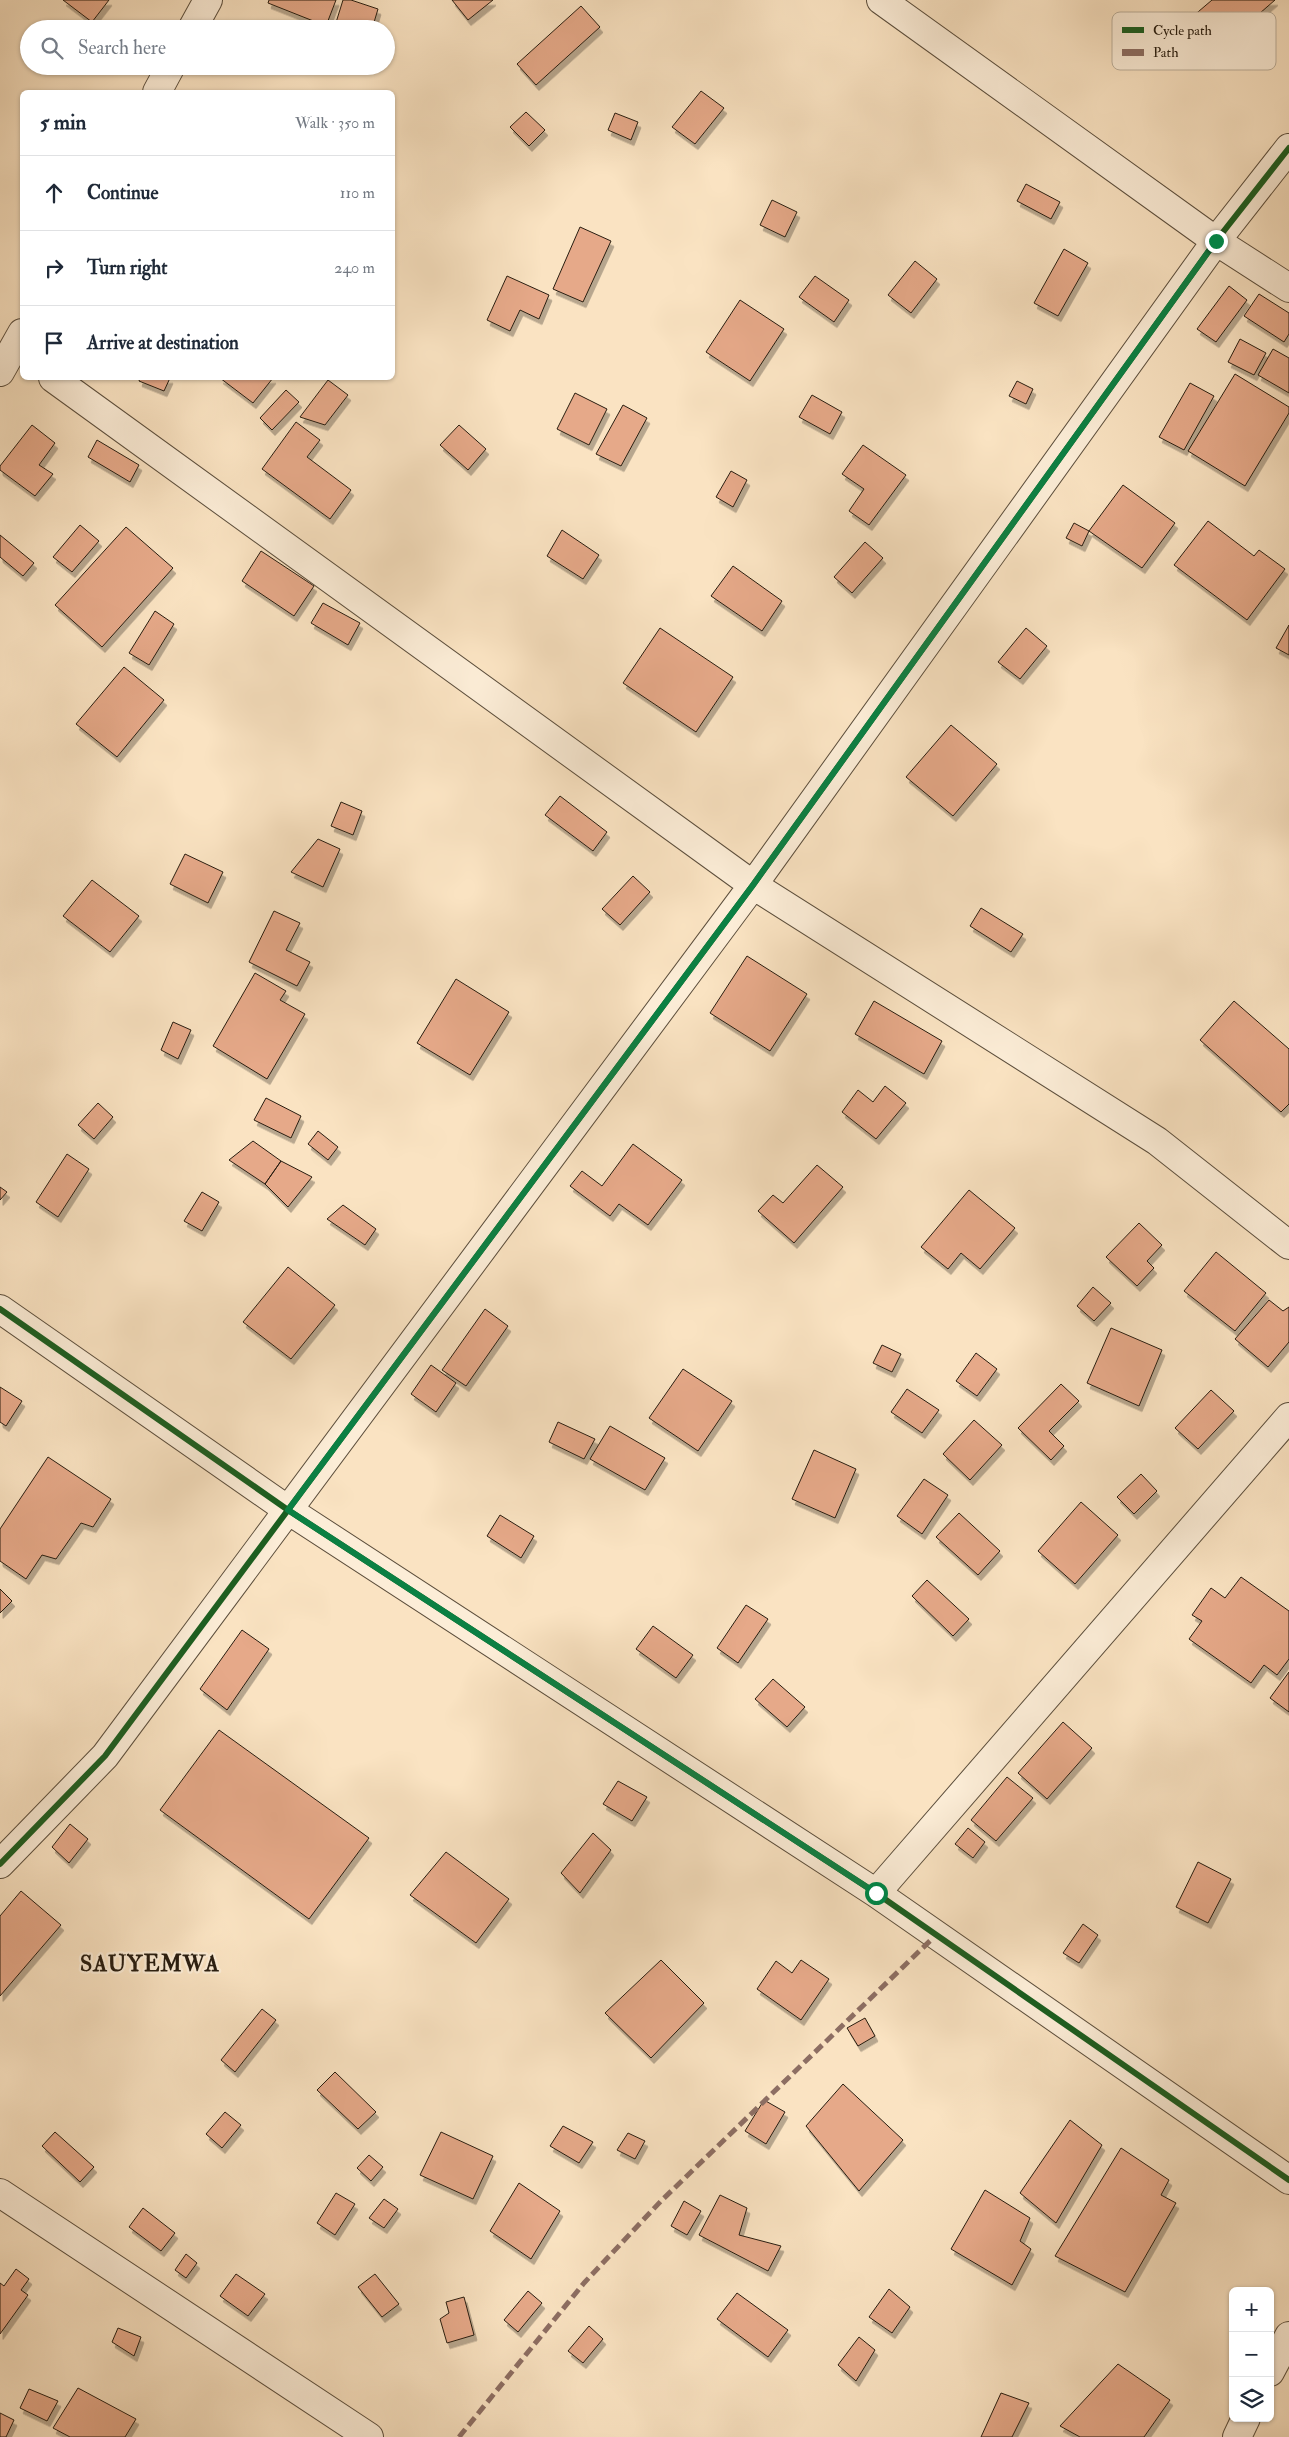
<!DOCTYPE html>
<meta charset="utf-8">
<style>
body{margin:0;font-family:"IM FELL Double Pica",serif;background:#f6f6f7;color:#1f2937}
.controls{position:absolute;right:15px;bottom:15px;display:grid;overflow:hidden;border-radius:8px;box-shadow:0 1px 4px #0004}
.controls button{width:45px;height:45px;display:grid;place-items:center;padding:0;border:0;border-bottom:1px solid #e0e1e3;background:#fff;color:#1f2937;font:25px sans-serif}
.stop{position:absolute;width:15px;height:15px;margin:-11px;border:4px solid #0b8043;border-radius:50%;background:#fff}
.stop.end{background:#0b8043;border-color:#fff;box-shadow:0 1px 5px #0008}
.list{margin:0;padding:0;list-style:none}
h2{display:flex;justify-content:space-between;align-items:center;height:65px;margin:0;padding:0 20px;font-size:21px}
h2 small{font-size:16px;font-weight:400;color:#747a83}
.list li{display:grid;grid-template-columns:32px 1fr auto;gap:15px;align-items:center;box-sizing:border-box;height:75px;padding:0 20px;border-top:1px solid #e0e1e3}
.list b{display:block;font-size:19px;white-space:nowrap}
.list em{font-size:16px;font-style:normal;color:#747a83}
.icon{flex:none;width:28px;height:28px;fill:none;stroke:currentColor;stroke-width:2;stroke-linecap:round;stroke-linejoin:round}
.map{position:relative;flex:none;width:1289px;height:2437px;overflow:hidden}
.search{position:absolute;background:#fff;box-shadow:0 1px 4px #0004;left:20px;top:20px;width:375px;height:55px;display:flex;align-items:center;gap:12px;box-sizing:border-box;padding:0 18px;border-radius:28px;color:#747a83;font-size:19px}
.panel{position:absolute;background:#fff;box-shadow:0 1px 4px #0004;left:20px;top:90px;width:375px;height:290px;border-radius:8px}
.map>svg:first-child{display:block}
.building{fill:#e6a989;stroke:#281d10;filter:url(#shadow)}
.lines{fill:none;stroke-linecap:round;stroke-linejoin:round}
.minor-casing{stroke:#5c4e3c;stroke-width:30}
.minor{stroke:#fcedd7;stroke-width:28}
.quiet{stroke:#8d6e63;stroke-width:5;stroke-dasharray:10 5;stroke-linecap:butt}
.cycleway-casing{stroke:#fcedd7;stroke-width:9}
.cycleway{stroke:#1b5e20;stroke-width:6}
.route{stroke:#0b8043;stroke-width:6}
.labels{text-anchor:middle;dominant-baseline:central;stroke-width:4.5;stroke-linejoin:round;paint-order:stroke}
.district-label{font-size:22px;font-weight:bold;letter-spacing:1px;fill:#281d10;stroke:#fcedd7}
.key{fill:#fcedd7;stroke:#bcaf9b;stroke-width:1}
.key-label{font-size:14px;fill:#281d10}
</style>
<div class="map">
<svg width="1289" height="2437" viewBox="0 0 1289 2437">
<defs>
<filter id="shadow"><feDropShadow dx="3" dy="5.5" stdDeviation="0" flood-color="#0004"/></filter>
</defs>
<rect width="100%" height="100%" fill="#fae3c2"/>
<filter id="stains"><feTurbulence type="fractalNoise" baseFrequency=".004" numOctaves="4"/><feColorMatrix values="0 0 0 0 .2 0 0 0 0 .09 0 0 0 0 .02 0 0 0 .5 -.17"/></filter>
<radialGradient id="worn" r=".72"><stop offset=".6" stop-color="#630" stop-opacity="0"/><stop offset="1" stop-color="#630" stop-opacity=".3"/></radialGradient>
<path class="building" d="M63 0H109L92 22Z
M269 0H336L326 26 268 3Z
M343 0H351L378 9 372 29H334Z
M452 0H493L468 20Z
M1212 0H1275L1213 54 1185 23Z
M581 6 600 27 536 85 517 64Z
M701 91 724 108 695 144 672 127Z
M526 112 545 130 529 146 510 127Z
M615 113 638 122 631 140 608 130Z
M1026 184 1060 202 1051 219 1017 201Z
M772 200 797 212 785 237 760 225Z
M580 227 611 241 583 302 553 289Z
M1064 249 1088 263 1058 316 1034 303Z
M915 261 937 279 911 313 888 295Z
M507 276 549 295 539 319 520 310 510 331 487 320Z
M815 276 849 300 834 322 799 297Z
M1229 286 1247 300 1216 342 1197 329Z
M1259 294 1289 313V334L1284 342 1244 316Z
M740 300 784 329 750 381 706 352Z
M1240 339 1266 353 1254 375 1228 362Z
M1273 349 1289 358V393L1258 375Z
M1235 374 1289 407V413L1245 486 1188 451Z
M140 378H170L164 391 139 381Z
M220 378H273L253 403Z
M328 380 348 395 325 425 300 417Z
M1017 381 1033 389 1026 404 1009 396Z
M1190 383 1214 396 1184 450 1159 437Z
M286 390 299 402 272 430 260 418Z
M575 393 607 409 589 445 557 429Z
M812 395 842 412 830 434 799 417Z
M623 405 647 418 621 466 596 454Z
M296 422 320 440 307 457 351 490 330 519 262 469Z
M32 425 55 443 39 465 53 474 35 496 0 470V466Z
M459 425 486 449 468 470 440 445Z
M97 440 139 465 130 482 88 457Z
M863 445 906 475 869 525 849 511 864 489 842 474Z
M731 471 747 480 733 507 716 497Z
M1123 485 1175 523 1142 568 1089 531Z
M1208 521 1254 556 1259 550 1285 569 1247 620 1174 565Z
M1074 523 1089 531 1082 546 1066 538Z
M80 525 99 541 72 572 53 557Z
M126 527 173 568 102 647 55 605Z
M562 530 599 555 583 579 547 556Z
M0 535 34 563 23 576 0 557Z
M865 542 883 558 852 593 834 577Z
M261 551 314 586 294 616 242 581Z
M733 566 782 601 762 631 711 596Z
M323 603 360 623 348 645 311 623Z
M155 611 174 624 149 665 129 653Z
M1289 625V655L1276 648Z
M660 628 733 677 696 732 623 683Z
M1026 628 1047 646 1020 679 998 662Z
M124 667 164 700 117 757 76 724Z
M951 725 997 764 953 816 906 777Z
M560 796 607 832 593 851 545 815Z
M341 802 362 811 353 835 331 826Z
M318 839 340 849 323 887 291 872Z
M185 854 223 872 208 903 170 884Z
M633 876 650 892 620 925 602 909Z
M92 880 139 916 110 952 63 916Z
M981 908 1023 934 1011 952 970 926Z
M274 911 300 923 286 950 310 962 297 986 249 962Z
M747 956 807 994 770 1051 710 1013Z
M255 973 286 991 280 1000 305 1014 267 1079 213 1046Z
M456 979 509 1012 470 1075 417 1043Z
M874 1001 942 1041 924 1074 855 1034Z
M1234 1001 1289 1049V1104L1281 1112 1200 1040Z
M173 1022 191 1030 178 1059 161 1050Z
M885 1086 906 1103 876 1139 842 1112 858 1090 873 1102Z
M266 1098 301 1116 291 1138 254 1120Z
M98 1103 113 1117 94 1139 78 1125Z
M318 1131 338 1147 328 1160 308 1144Z
M253 1141 281 1161 265 1184 229 1160Z
M633 1144 682 1180 648 1225 619 1204 610 1216 570 1186 582 1171 602 1186Z
M67 1154 89 1169 58 1217 36 1202Z
M281 1161 312 1177 288 1207 265 1184Z
M817 1165 843 1187 794 1243 758 1211 773 1195 783 1203Z
M0 1187 7 1192 0 1200Z
M969 1190 1015 1228 980 1269 961 1253 948 1269 921 1247Z
M202 1192 219 1202 202 1231 184 1221Z
M343 1205 376 1229 365 1245 327 1219Z
M1139 1223 1162 1245 1147 1261 1154 1268 1137 1286 1106 1257Z
M1216 1252 1266 1293 1235 1331 1184 1291Z
M288 1267 335 1305 291 1359 243 1322Z
M1093 1287 1111 1303 1094 1321 1077 1306Z
M1269 1300 1283 1311 1289 1307V1342L1268 1367 1235 1339Z
M485 1309 508 1326 466 1386 442 1370Z
M1111 1328 1162 1350 1139 1406 1087 1383Z
M882 1345 901 1354 892 1372 873 1363Z
M976 1353 997 1369 977 1396 956 1381Z
M431 1365 456 1383 436 1412 411 1394Z
M683 1369 732 1401 698 1451 649 1418Z
M1061 1384 1079 1401 1049 1431 1064 1446 1051 1460 1018 1428Z
M0 1387 22 1401 6 1426 0 1422Z
M907 1389 939 1410 922 1433 891 1412Z
M1211 1390 1234 1411 1198 1449 1175 1428Z
M974 1420 1002 1445 970 1480 943 1454Z
M558 1422 595 1439 584 1459 549 1442Z
M610 1426 665 1458 645 1490 590 1459Z
M814 1450 856 1469 835 1518 792 1499Z
M48 1457 111 1499 93 1527 81 1523 56 1559 42 1555 26 1579 0 1561V1529Z
M1141 1474 1157 1491 1134 1514 1117 1497Z
M924 1479 948 1495 922 1534 897 1516Z
M1081 1502 1118 1535 1075 1584 1038 1551Z
M959 1513 1000 1551 978 1575 936 1537Z
M500 1515 534 1536 521 1558 487 1536Z
M1241 1577 1289 1611V1659L1277 1675 1264 1665 1251 1683 1189 1639 1202 1621 1192 1615 1211 1588 1225 1598Z
M927 1580 969 1619 953 1636 912 1596Z
M0 1589 12 1601 0 1613Z
M746 1605 768 1619 738 1663 717 1648Z
M653 1626 693 1655 676 1678 636 1649Z
M242 1630 269 1649 227 1710 200 1689Z
M1289 1672V1712L1270 1698Z
M773 1679 805 1707 787 1727 755 1699Z
M1063 1722 1092 1748 1047 1799 1018 1773Z
M219 1730 369 1838 309 1919 160 1810Z
M1007 1777 1033 1798 996 1841 971 1820Z
M618 1781 647 1797 632 1821 603 1804Z
M70 1824 88 1839 69 1863 52 1847Z
M968 1828 985 1842 973 1858 955 1844Z
M593 1833 611 1850 580 1893 561 1873Z
M446 1852 509 1899 476 1943 410 1895Z
M1198 1862 1231 1879 1208 1923 1176 1907Z
M21 1891 61 1925 0 1996V1916Z
M1083 1924 1098 1935 1079 1963 1063 1953Z
M661 1960 704 2003 651 2058 605 2013Z
M801 1960 829 1979 801 2020 757 1989 776 1961 792 1973Z
M262 2009 276 2020 235 2072 221 2060Z
M865 2018 875 2036 858 2046 847 2028Z
M335 2072 376 2112 358 2129 317 2090Z
M843 2084 903 2140 859 2191 806 2126Z
M764 2100 785 2112 766 2144 745 2131Z
M225 2112 241 2125 222 2148 206 2134Z
M1070 2120 1102 2145 1056 2223 1020 2193Z
M563 2126 593 2142 579 2163 550 2146Z
M55 2132 94 2167 80 2182 42 2146Z
M441 2132 493 2156 473 2199 420 2175Z
M628 2133 645 2141 635 2159 617 2150Z
M1121 2148 1169 2180 1161 2195 1176 2203 1125 2292 1055 2256Z
M369 2155 383 2167 371 2181 357 2168Z
M519 2183 560 2211 531 2259 490 2231Z
M985 2190 1030 2218 1020 2241 1031 2249 1012 2285 951 2249Z
M336 2193 355 2204 335 2235 317 2223Z
M720 2195 747 2208 739 2235 781 2246 768 2271 699 2235Z
M384 2199 398 2209 384 2228 369 2218Z
M684 2201 701 2211 687 2235 671 2226Z
M143 2208 175 2233 161 2251 129 2227Z
M186 2254 197 2263 186 2278 175 2270Z
M16 2269 29 2279 21 2290 28 2295 0 2334V2283L4 2286Z
M236 2274 265 2294 248 2316 220 2296Z
M375 2274 399 2304 382 2317 358 2287Z
M889 2289 910 2307 892 2333 869 2317Z
M528 2291 542 2303 518 2332 504 2320Z
M737 2293 788 2330 768 2357 717 2319Z
M464 2297 474 2335 447 2343 440 2319 449 2313 446 2302Z
M589 2326 603 2339 583 2363 568 2351Z
M118 2328 141 2337 134 2356 112 2342Z
M859 2337 875 2350 856 2381 838 2365Z
M1118 2364 1170 2400 1144 2437H1080L1060 2426Z
M78 2388 136 2419 125 2437H70L53 2428Z
M29 2389 58 2401 47 2421 20 2408Z
M1001 2393 1029 2403 1012 2437H981Z
M0 2413 14 2420 6 2437H0Z"/>
<g class="lines">
<g class="minor-casing">
<path id="minor" d="M881 0 1216 241 1289 288
M192 29 208 0
M157 92 171 66
M0 372 22 333
M53 378 753 885 1157 1141 1289 1245
M0 1309 288 1510 876 1893 1289 2180
M0 1864 105 1756 753 885 1216 241 1289 148
M876 1893 1289 1417
M0 2193 369 2437
M1270 2372 1289 2336
M1237 2437 1246 2418"/>
</g>
<use href="#minor" class="minor"/>
<path class="quiet" d="M459 2437 584 2283 661 2201 935 1936"/>
<g class="cycleway-casing">
<path id="cycleway" d="M0 1309 288 1510 876 1893 1289 2180
M0 1864 105 1756 753 885 1216 241 1289 148"/>
</g>
<use href="#cycleway" class="cycleway"/>
</g>
<g class="lines">
<path class="route" d="M876 1893 288 1510 753 885 1216 241"/>
</g>
<g class="labels">
<g class="district-label">
<text x="150" y="1964">SAUYEMWA</text>
</g>
</g>
<rect x="1112" y="12" width="164" height="58" rx="8" class="key"/>
<rect x="1122" y="27" width="22" height="6" fill="#1b5e20"/>
<rect x="1122" y="49" width="22" height="7" fill="#8d6e63"/>
<g class="key-label">
<text x="1153" y="35">Cycle path</text>
<text x="1153" y="57">Path</text>
</g>
<rect width="100%" height="100%" filter="url(#stains)"/>
<rect width="100%" height="100%" fill="url(#worn)"/>
</svg>
<div class="controls">
<button>+</button>
<button>−</button>
<button><svg class="icon" aria-label="layers" viewBox="0 0 24 24"><path d="M12 4l9 5-9 5-9-5zM3 14l9 5 9-5"/></svg></button>
</div>
<div class="stop" style="left:876px;top:1893px"></div>
<div class="stop end" style="left:1216px;top:241px"></div>
<div class="search"><svg class="icon" aria-label="search" viewBox="0 0 24 24"><circle cx="10" cy="10" r="6"/><path d="M15 15l6 6"/></svg>Search here</div>
<section class="panel">
<h2>5 min<small>Walk · 350 m</small></h2>
<ul class="list">
<li><svg class="icon" aria-label="ahead" viewBox="0 0 24 24"><path d="M12 20V5M6 11l6-6 6 6"/></svg><div><b>Continue</b></div><em>110 m</em></li>
<li><svg class="icon" aria-label="right" viewBox="0 0 24 24"><path d="M7 20v-9h11M14 6l5 5-5 5"/></svg><div><b>Turn right</b></div><em>240 m</em></li>
<li><svg class="icon" aria-label="arrive" viewBox="0 0 24 24"><path d="M6 21V4h12l-3 4 3 4H6"/></svg><div><b>Arrive at destination</b></div></li>
</ul>
</section>
</div>
